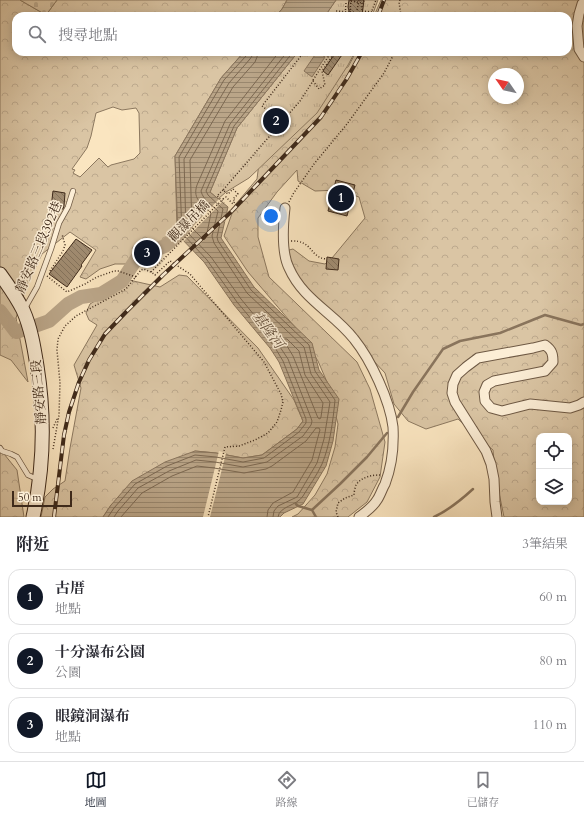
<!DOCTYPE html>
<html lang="zh-TW">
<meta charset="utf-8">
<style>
body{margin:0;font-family:Cardo,"Noto Serif TC",serif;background:#f7f7f7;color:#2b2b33}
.controls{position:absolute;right:12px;bottom:12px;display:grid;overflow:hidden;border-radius:8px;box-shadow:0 2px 10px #0003}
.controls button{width:36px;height:36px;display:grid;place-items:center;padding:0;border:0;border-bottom:1px solid #e1e1e2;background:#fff;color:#2b2b33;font:20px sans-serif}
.compass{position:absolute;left:488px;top:68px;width:36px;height:36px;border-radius:50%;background:#fff;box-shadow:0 2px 10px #0003;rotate:304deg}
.scale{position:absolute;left:12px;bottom:10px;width:60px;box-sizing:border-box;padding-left:4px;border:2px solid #3f2a1a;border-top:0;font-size:11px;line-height:14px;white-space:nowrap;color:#3f2a1a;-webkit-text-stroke:3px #fceed6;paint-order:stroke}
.you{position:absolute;left:271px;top:216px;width:14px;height:14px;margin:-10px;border:3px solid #fff;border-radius:50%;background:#1a73e8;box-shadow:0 0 0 6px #1a73e833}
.badge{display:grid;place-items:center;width:26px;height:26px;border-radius:50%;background:#111827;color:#fff;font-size:13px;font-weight:700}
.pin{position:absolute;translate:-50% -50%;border:2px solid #fff;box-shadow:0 1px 4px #0006}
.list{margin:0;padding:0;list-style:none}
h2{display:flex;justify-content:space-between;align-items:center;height:52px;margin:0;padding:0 16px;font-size:17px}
h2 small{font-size:13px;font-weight:400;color:#7c7c81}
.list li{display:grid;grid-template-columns:26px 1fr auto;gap:12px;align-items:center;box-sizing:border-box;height:56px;margin:0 8px 8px;padding:0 8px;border:1px solid #e1e1e2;border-radius:12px}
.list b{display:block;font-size:15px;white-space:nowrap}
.list p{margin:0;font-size:13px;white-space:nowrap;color:#7c7c81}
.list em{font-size:13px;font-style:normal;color:#7c7c81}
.icon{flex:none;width:22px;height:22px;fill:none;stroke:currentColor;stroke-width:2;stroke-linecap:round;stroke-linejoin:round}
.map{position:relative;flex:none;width:584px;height:517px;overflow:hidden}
.search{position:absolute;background:#fff;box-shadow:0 2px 10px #0003;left:12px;right:12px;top:12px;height:44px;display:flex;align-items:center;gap:10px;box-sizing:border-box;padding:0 14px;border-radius:12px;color:#7c7c81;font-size:15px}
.sheet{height:244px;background:#fff}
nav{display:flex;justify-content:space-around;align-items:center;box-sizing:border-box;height:56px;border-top:1px solid #e1e1e2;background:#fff;font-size:11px;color:#7c7c81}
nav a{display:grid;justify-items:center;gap:2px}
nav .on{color:#111827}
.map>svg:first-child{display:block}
.forest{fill:url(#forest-crowns);stroke:#8c785f;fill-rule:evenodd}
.cemetery{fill:url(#cemetery-stones);stroke:#8c785f}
.park{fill:url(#park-tufts);stroke:#8c785f}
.water{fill:url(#water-rules);stroke:#89745c}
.pier{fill:#fae5c0}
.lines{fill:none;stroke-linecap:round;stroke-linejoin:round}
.shore{stroke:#7c6851;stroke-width:1}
.stream{stroke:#89745c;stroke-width:2.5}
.river{stroke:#baa588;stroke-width:14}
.building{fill:url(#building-back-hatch);stroke:#3f2a1a}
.service-casing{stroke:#6e5944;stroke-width:6}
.minor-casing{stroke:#6e5944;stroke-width:11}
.secondary-casing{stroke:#3f2a1a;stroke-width:15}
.path{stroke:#3f2a1a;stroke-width:1.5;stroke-dasharray:1 2;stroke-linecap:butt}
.service{stroke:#fceed6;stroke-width:4.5}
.minor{stroke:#fceed6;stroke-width:9}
.secondary{stroke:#fceed6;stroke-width:13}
.rail-casing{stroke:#3f2a1a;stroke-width:4}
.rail{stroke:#fceed6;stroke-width:2.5;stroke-dasharray:8;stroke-linecap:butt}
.path-bridge{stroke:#3f2a1a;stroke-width:1.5;stroke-dasharray:1 2;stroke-linecap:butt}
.labels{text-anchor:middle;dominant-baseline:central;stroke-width:3;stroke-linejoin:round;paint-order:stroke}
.street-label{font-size:13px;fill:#3f2a1a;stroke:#fceed6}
.water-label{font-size:14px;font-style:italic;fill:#644f3b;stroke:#fceed6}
</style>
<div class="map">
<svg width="584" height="517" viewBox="0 0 584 517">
<defs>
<pattern id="forest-crowns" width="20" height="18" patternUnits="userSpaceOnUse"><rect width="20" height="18" fill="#dac5a4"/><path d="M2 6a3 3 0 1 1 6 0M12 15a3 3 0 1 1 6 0" fill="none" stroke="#bca98d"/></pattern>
<pattern id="cemetery-stones" width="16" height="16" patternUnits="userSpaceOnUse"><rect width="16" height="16" fill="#dac5a4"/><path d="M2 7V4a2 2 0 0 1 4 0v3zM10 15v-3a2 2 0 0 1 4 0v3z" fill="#bca98d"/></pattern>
<pattern id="park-tufts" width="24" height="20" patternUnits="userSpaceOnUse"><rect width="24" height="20" fill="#dac5a4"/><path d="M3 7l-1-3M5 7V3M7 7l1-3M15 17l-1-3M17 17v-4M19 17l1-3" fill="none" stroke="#bca98d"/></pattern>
<pattern id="water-rules" width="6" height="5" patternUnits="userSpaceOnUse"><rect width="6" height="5" fill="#baa588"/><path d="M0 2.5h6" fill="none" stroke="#99876e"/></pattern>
<pattern id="building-back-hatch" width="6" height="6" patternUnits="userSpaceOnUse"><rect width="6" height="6" fill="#a08b70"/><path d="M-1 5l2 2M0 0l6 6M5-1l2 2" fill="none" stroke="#84725b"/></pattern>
</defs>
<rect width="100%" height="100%" fill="#fae5c0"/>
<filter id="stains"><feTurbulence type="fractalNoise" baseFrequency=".005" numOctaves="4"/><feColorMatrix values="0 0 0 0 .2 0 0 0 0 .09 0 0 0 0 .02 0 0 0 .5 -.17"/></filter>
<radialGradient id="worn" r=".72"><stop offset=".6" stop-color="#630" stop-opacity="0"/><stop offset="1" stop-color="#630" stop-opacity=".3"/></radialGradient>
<path class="forest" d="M0 0H20L46 15 57 0H287L282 9 276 16H16V52H244L221 78 175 156 177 230 150 264H115L100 269 86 279 80 277 96 250 70 232 42 254 28 282 16 318 28 382 11 360 0 355ZM113 107 122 110 136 108 139 113 140 153 134 159 111 165 108 167 99 158 80 177 73 173 75 170 72 169 87 148 91 136 96 113Z
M381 0H584V517H504L495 473 493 450 478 437 458 419 426 429 408 421 394 404 385 373 356 342 327 315 310 304 296 288 281 252 293 249 309 261 325 264 332 258 365 218 359 197 339 190 315 191 298 181 297 170 277 192 258 218V237L269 277 357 362 370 389 385 442 380 477 367 502 348 517H292L298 514 315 495 327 474 335 447 338 424 327 382 318 361 300 333 248 272 224 236 235 205 257 179 261 147 330 74 348 67 356 52H568V16H374ZM494 74H518V98H494ZM539 436H569V502H539Z
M179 275 187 276 258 348 294 400 303 421 297 429 262 455 243 458 216 453 195 451 111 505 103 517H41L45 497 53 489 65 481 70 448 81 388 74 365 97 325 89 320 86 313 90 304 129 280 160 287Z
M0 449 17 470 24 517H0Z"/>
<path class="cemetery" d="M20 0H57L46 15Z"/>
<path class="park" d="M336 0H378L372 16H325Z
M298 52H355L348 65 317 113 249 178 226 192 218 199 210 192 237 128Z"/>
<path class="water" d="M287 0H336L325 16H276L282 9Z
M244 52H298L237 128 210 192 228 207 221 238 254 287 312 343 319 370 339 399 333 441 326 466 303 504 284 513 280 517H103L111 505 132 481 165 462 195 451 216 453 243 458 262 455 297 429 303 421 279 362 270 348 234 305 204 262 178 235 175 156 221 78Z
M317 52 325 57 312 77 304 71Z"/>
<path class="pier" d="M220 198 223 201 182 243 180 240Z
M230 210 228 218 191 252 188 249Z
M219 451 226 453 210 517H203Z"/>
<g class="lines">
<path class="shore" d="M258 52 257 57 255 62 233 87 190 160 192 228 204 240 206 238 211 213C203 204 192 200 197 185L225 121 279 52
M285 339H287L299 351 305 375 323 403 321 417 320 419 318 418 293 356 284 341Z
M108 517 114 508 135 484 167 466 195 455 216 457 243 462 264 458 299 432 306 423V419L283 361 274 346 237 302 207 260 182 233 179 157 224 80 246 56 247 52
M114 517 118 511 138 488 169 471 196 460 215 462 243 467 267 462 303 436 311 425 312 421 311 418 288 359 278 344 241 299 211 257 186 231 184 159 229 83 250 59 252 56V52
M121 517 142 493 172 476 197 466 214 468 244 473 266 469 272 466 306 441 316 428H319L320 430 318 437 312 460 293 492 273 503 268 510 267 517
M273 517 274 511 278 506 297 497 317 463 324 439 330 402 311 374 304 347 247 293 214 243 212 236 218 211C212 205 203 200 201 191L230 124 287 52
M278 517C279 506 297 506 303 496 309 486 317 475 322 464 330 445 333 421 335 400L315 371 309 345 251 290 218 241 217 237 223 209 208 195 206 191 234 126 293 52"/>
<path class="stream" d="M398 417 413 392 443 349 460 341 500 333 545 315 581 325 584 324
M296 504 298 506 312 510 316 517
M312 510 340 484 367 457 387 433
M434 517C449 510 461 500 473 489"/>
<path class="river" d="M0 311 16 332 22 330
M35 326 49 321 68 304 81 297 101 294 122 281 137 258 147 253 165 246 178 235 189 220"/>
</g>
<path class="building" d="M349 0H364L362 16H357L349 11 348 7Z
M336 52H344L328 75 323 71Z
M336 180 355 185 347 216 328 211Z
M53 191 65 193 64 206 63 209 51 208Z
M76 239 92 250 81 265 82 266 67 287 49 274Z
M327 257 339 259 338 270 326 269Z"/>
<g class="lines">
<g class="service-casing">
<path id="service" d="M25 308 37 287 51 249 59 223 68 207 73 191
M0 448 2 451 11 454 17 457 28 475 37 479"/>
</g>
<g class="minor-casing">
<path id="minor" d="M584 2 582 4 579 14 577 26 579 49 584 57
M285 208C283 226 281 252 289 268 303 300 334 313 354 339 371 360 390 401 393 427 394 446 392 466 385 484 382 489 380 496 377 500 373 507 366 512 359 517
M497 517 495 502 494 479 491 464 486 451 455 402 452 393 453 384 457 375 466 367 478 358 533 348 545 345C552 350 553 354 553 362L545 371 494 381 487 385 484 392 485 401 491 408 502 411 530 404 570 408 579 405 584 402"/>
</g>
<g class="secondary-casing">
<path id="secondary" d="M0 274C8 285 17 298 23 310 31 328 34 347 37 366 45 416 44 467 33 517"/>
</g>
<path class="path" d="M351 0 350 12H353V16
M400 0 399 2 401 16
M351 1 362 3
M362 11 372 12
M333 16 336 11 350 12
M345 16 346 3H351
M356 16 359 0
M362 16V3L365 0
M370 16 376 0
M313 80 328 57 321 52
M282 121 262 106 304 52
M223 190 217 196 224 203
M223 199 226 197 233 204 235 201 233 199 238 194 233 189 228 194 223 190 300 101 313 81 319 89 325 85 322 71 335 52
M289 202 293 194 314 164 347 124 384 73 395 52
M291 241C313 240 309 257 326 259
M50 271 63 251 65 245 62 234
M47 276 67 292 85 284 97 277 114 271H118L136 277
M53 428 57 419
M53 449 59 415 60 383 57 350 58 339 65 326 76 316 126 289 141 270 144 269C148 271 152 272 155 275L170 261 190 274 264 362 281 394 283 402 281 410 277 422 268 433 255 440 239 446 225 447 208 517
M338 517 336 512 338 503 345 498 354 495C354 492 355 488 356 485 361 477 372 475 380 475"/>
<use href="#service" class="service"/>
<use href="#minor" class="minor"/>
<use href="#secondary" class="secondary"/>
<g class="rail-casing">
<path id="rail" d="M378 16 384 0
M54 517 64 435 69 412 79 382 89 360 105 334 126 312 163 275 232 211 321 117 346 80 362 52"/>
</g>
<use href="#rail" class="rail"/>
<path class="path-bridge" d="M151 272 223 199"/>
</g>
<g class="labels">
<g class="street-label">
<text transform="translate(189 221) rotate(-45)">觀瀑吊橋</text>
<text transform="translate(39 247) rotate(-67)">靜安路三段392巷</text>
<text transform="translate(39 392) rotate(-95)">靜安路三段</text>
</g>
<g class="water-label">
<text transform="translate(268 330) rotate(53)">基隆河</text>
</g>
</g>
<rect width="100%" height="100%" filter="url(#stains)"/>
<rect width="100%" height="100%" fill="url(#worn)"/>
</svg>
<div class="controls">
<button><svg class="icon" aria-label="locate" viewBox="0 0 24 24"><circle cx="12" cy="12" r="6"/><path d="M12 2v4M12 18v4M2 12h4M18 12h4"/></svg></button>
<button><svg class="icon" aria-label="layers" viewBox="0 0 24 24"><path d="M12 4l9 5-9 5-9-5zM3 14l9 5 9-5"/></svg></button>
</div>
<svg class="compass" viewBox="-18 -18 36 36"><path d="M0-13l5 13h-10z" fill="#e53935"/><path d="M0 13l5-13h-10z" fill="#7c7c81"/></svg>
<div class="scale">50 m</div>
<div class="you"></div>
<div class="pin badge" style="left:341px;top:198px">1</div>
<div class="pin badge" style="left:276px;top:121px">2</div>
<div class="pin badge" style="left:147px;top:253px">3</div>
<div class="search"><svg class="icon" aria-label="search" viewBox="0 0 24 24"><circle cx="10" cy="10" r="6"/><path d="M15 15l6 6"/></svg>搜尋地點</div>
</div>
<section class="sheet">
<h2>附近<small>3筆結果</small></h2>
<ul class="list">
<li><span class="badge">1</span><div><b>古厝</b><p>地點</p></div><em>60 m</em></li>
<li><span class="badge">2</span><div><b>十分瀑布公園</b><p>公園</p></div><em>80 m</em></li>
<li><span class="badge">3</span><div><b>眼鏡洞瀑布</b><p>地點</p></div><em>110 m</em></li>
</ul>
</section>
<nav>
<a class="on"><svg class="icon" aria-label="map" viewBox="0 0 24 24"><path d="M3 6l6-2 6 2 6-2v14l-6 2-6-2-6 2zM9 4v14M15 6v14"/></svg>地圖</a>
<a><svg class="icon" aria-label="directions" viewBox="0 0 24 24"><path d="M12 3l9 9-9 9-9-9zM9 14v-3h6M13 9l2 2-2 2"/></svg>路線</a>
<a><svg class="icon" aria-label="saved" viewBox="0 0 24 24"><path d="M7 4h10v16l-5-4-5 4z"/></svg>已儲存</a>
</nav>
